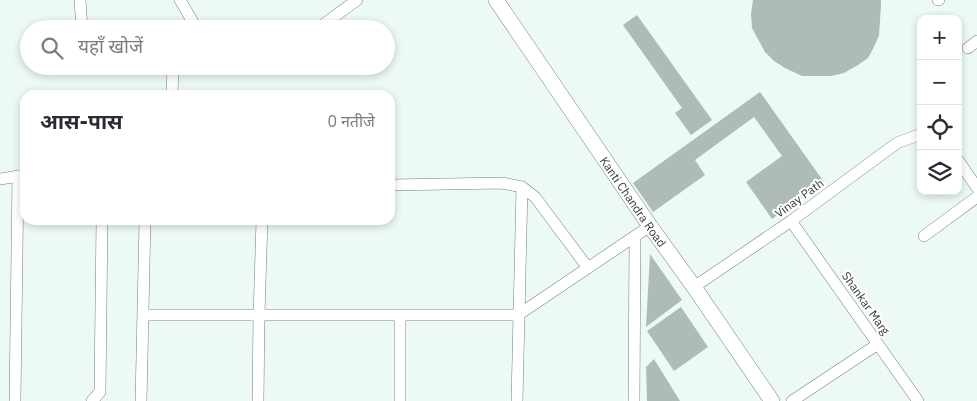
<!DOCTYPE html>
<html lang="hi">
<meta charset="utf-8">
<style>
body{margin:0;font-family:"IBM Plex Sans","Noto Sans Devanagari",sans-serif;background:#f7f7f7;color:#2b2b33}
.controls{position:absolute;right:15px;top:15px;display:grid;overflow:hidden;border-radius:10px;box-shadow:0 2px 8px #0003}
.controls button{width:45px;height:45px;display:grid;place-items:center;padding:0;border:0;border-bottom:1px solid #e1e1e2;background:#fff;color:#2b2b33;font:25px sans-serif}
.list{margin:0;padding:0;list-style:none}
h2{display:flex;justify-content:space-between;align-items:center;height:65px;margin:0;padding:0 20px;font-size:21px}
h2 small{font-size:16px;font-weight:400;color:#7c7c81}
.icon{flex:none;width:28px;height:28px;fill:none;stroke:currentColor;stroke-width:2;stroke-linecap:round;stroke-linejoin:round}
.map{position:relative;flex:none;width:977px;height:401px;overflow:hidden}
.search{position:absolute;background:#fff;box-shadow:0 2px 8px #0003;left:20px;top:20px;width:375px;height:55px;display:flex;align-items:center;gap:12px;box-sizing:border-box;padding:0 18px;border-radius:28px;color:#7c7c81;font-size:19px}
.panel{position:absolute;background:#fff;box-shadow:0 2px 8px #0003;left:20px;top:90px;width:375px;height:135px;border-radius:15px}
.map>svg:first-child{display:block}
.building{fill:#afbcb6}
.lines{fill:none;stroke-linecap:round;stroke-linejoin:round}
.minor-casing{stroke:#74817b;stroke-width:12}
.tertiary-casing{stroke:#74817b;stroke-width:16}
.minor{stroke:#fff;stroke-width:11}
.tertiary{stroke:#fff;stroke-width:15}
.labels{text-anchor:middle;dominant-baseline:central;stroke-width:4;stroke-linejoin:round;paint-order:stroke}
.street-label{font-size:12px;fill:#383d3b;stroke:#fff}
</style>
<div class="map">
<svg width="977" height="401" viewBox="0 0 977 401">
<rect width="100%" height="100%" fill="#ecfaf3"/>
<path class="building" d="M753 0H881V6L879 35 874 47 868 58 858 65 844 73 831 76H802L785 68 774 61 765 52 752 28 751 14Z
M637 15 712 120 691 135 675 113 682 108 623 25Z
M760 92 824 182 772 219 746 182 782 156 754 117 695 160 705 175 653 212 633 183Z
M650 254 682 300 646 327Z
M681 307 708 347 674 371 647 331Z
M654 359 680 401H647L646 367Z"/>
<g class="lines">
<g class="minor-casing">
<path id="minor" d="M80 0 82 29
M180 0 197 29
M938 0H939
M317 29 357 0
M968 48 977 41
M172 95 173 66
M958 160 977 188
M0 179 25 175
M390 185 502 183 522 187 535 197 588 268
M791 221 918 401
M924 236 977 197
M694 287 791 221 897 143 921 134
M143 315H518L650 226
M15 401 18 176
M92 401 100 392 102 220
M141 401 145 220
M258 401 259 315 262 220
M400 401V315
M517 401 522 187
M634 401 635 236
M792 401 878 344"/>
</g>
<g class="tertiary-casing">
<g id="tertiary">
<path id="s1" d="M496 0 650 226 694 287 772 401"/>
</g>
</g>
<use href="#minor" class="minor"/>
<use href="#tertiary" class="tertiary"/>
</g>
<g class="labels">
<g class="street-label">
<text transform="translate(799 198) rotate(-36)">Vinay Path</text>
<text stroke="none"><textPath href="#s1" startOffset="244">Kanti Chandra Road</textPath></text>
<text transform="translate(866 303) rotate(55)">Shankar Marg</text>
</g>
</g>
</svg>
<div class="controls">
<button>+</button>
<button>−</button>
<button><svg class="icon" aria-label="locate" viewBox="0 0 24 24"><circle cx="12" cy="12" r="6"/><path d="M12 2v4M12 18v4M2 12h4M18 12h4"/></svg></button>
<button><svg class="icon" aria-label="layers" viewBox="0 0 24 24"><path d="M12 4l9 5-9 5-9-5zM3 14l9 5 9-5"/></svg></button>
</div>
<div class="search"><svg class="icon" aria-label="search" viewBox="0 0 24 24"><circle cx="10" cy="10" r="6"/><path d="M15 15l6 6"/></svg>यहाँ खोजें</div>
<section class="panel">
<h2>आस-पास<small>0 नतीजे</small></h2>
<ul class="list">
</ul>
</section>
</div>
